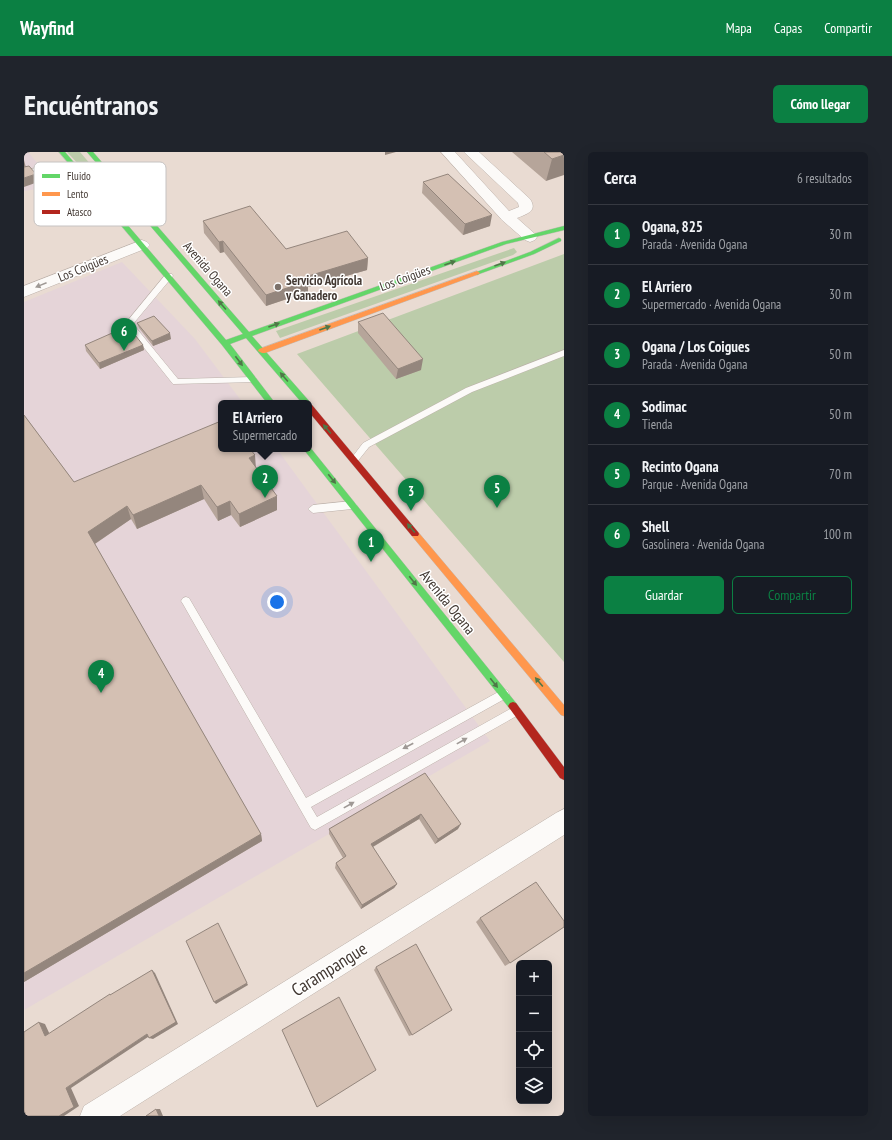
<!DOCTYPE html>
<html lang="es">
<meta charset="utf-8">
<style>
body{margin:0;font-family:"PT Sans Narrow",sans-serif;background:#20242c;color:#f1f3f6}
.controls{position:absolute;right:12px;bottom:12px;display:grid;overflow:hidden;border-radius:6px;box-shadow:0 4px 16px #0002}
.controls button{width:36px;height:36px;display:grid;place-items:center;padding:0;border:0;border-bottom:1px solid #363941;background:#171b24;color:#f1f3f6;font:20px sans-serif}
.you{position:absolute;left:253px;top:450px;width:14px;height:14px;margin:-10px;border:3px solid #fff;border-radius:50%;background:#1a73e8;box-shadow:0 0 0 6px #1a73e833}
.badge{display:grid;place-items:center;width:26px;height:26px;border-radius:50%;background:#0b8043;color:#fff;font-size:13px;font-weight:700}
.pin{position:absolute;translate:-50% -33px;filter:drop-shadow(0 1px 2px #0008)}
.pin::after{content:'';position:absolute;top:21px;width:14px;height:12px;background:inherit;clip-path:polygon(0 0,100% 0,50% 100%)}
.popup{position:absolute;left:194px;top:248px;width:94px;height:52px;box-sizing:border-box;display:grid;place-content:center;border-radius:6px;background:#171b24;filter:drop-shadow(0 1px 3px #0005);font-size:13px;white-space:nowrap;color:#9ea1a6}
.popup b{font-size:15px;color:#f1f3f6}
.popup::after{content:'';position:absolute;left:50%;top:100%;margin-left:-8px;border:8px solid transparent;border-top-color:#171b24}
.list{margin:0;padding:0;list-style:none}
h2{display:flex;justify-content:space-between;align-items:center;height:52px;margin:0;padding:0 16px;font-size:17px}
h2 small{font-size:13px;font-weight:400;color:#9ea1a6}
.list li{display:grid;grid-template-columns:26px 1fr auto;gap:12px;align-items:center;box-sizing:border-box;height:60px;padding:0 16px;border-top:1px solid #363941}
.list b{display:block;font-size:15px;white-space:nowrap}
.list p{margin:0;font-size:13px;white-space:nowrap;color:#9ea1a6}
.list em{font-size:13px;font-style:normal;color:#9ea1a6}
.actions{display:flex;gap:8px;padding:12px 16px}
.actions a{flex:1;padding:9px 0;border:1px solid #0b8043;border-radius:6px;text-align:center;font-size:14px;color:#0b8043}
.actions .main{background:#0b8043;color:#fff}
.icon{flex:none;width:22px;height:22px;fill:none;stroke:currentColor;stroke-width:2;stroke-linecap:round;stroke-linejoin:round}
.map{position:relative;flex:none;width:540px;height:964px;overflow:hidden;border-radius:6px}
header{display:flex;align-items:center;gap:24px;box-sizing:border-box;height:56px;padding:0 20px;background:#0b8043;color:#fff}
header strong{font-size:19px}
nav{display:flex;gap:22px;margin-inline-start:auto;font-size:14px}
.intro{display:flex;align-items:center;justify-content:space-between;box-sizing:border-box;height:96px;padding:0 24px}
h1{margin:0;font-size:28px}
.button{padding:10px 18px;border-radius:6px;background:#0b8043;color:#fff;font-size:14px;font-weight:700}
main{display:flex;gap:24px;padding:0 24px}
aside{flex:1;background:#171b24;border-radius:6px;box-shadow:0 4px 16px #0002}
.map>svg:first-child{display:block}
.commercial{fill:#e5d4d8}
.green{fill:#bcccaa}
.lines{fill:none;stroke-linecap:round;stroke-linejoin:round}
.lane-casing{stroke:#bbb0a9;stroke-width:1}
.street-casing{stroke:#bbb0a9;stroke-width:1}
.fast-casing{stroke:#c3bcb7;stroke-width:1}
.slow-casing{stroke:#c3bcb7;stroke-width:1}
.jam-casing{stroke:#c3bcb7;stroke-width:1}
.lane{fill:#fcfaf8;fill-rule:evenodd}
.street{fill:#fcfaf8;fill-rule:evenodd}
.fast{fill:#63d668;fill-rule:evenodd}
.slow{fill:#ff974d;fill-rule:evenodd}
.jam{fill:#b3261e;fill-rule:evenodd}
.wall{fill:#b6a59a}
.shaded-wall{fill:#94867d}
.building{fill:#d4c0b3;stroke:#94867d}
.oneway{fill:#4f7748}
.oneway2{fill:#9f9995}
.poi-dot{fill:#7c716a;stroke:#fff;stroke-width:1.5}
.labels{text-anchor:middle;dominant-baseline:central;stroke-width:3;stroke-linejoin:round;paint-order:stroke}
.far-street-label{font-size:13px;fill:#423832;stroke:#fff}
.far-poi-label{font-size:13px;font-weight:bold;fill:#423832;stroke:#fff;text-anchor:start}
.street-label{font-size:15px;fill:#423832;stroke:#fff}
.near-street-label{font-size:18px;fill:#423832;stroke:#fff}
.key{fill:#fff;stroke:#c6c3c2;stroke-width:1}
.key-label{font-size:11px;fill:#423832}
</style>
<header>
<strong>Wayfind</strong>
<nav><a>Mapa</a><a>Capas</a><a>Compartir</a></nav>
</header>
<div class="intro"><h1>Encuéntranos</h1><a class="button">Cómo llegar</a></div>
<main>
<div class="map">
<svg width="540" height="964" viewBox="0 0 540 964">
<rect width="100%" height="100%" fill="#e9dbd2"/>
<path class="commercial" d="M0 0H4L33 34 0 39Z
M98 110 171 187 219 251H197V297H253L466 589 0 858V150Z"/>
<path class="green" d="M43 0H56L115 69 113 70 87 47Z
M490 96 493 100 489 103 256 186 252 179Z
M540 102V510L273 202Z"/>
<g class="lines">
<g class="lane-casing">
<path id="lane" d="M49 11 51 12V14L0 22V18Z
M142 122H148L149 124 109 172 154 227 229 225 232 226V230L149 232 101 172Z
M540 198V204L448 240 345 295 333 310 330 311 326 308 339 291 442 236Z
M328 349 333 353 328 357 289 361 284 357 289 353Z
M162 445 165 446 282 646 476 539 480 537 484 539 485 542 484 545 287 655 293 665 488 556 492 554 496 556 497 559 496 562 291 678 287 676 159 452 157 449 159 446Z"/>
</g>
<g class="street-casing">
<path id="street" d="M417 0H431L485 59 495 55 494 51 440 0H455L506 47C514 59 503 62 493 66L511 82 513 85 511 88 506 90 501 88 478 68Z
M118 88 123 90 126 93 123 96 0 145V134Z
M540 657V683L96 964H56L60 954 532 661Z"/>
</g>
<g class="fast-casing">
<path id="fast" d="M35 0H41L202 188 219 182 63 0H69L225 180 478 90 540 74V78L482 92 228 184 285 249 286 251 285 252V251H278L222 186 206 192 251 251H243L198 193Z
M535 86 537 87V89L510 102 455 122 453 123 450 121 506 100Z
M285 294 492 551 494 554 492 557 489 558 486 557 281 299 280 297H285Z"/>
</g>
<g class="slow-casing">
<path id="slow" d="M453 119 456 121 455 122 241 201H238L234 199 235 197Z
M391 379 394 380 540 553V564L537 563 388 384 387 382Z"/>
</g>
<g class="jam-casing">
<path id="jam" d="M285 252 288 253 394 380 395 382 394 384H388L285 260Z
M489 550 492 551 540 615V628L536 626 486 557 484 554 486 551Z"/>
</g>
<use href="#lane" class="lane"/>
<use href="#street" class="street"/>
<use href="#fast" class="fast"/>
<use href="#slow" class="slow"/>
<use href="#jam" class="jam"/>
</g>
<path class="wall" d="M488 0H540L522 29Z
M399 30 466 74 439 83 398 41Z
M179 69 262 97 344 106 343 118 284 135V140L242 154 200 100 196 101 180 81Z
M334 170 397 218 372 227 334 181Z
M113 171 147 187 129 194 115 176Z
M61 193H119L120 198 76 217 62 199Z
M0 263 50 330 231 315 253 358 216 375 207 363 194 369 180 347 113 377 107 367 71 392 237 682 238 689 0 830Z
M401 621 434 677 411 692 395 667 349 695 373 732 370 736 337 757 311 716 312 711 319 706 305 682V677Z
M456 766 486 811 481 814 452 770Z
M352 815 388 883 385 884 350 818Z
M258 878 293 955V954Z"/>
<path class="shaded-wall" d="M361 0H372L361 3Z
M540 3V23L522 29 528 7Z
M0 8 2 16 0 17Z
M12 22 14 30 0 35V26Z
M468 63 466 74 439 83 441 72Z
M199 89 200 100 196 101 195 90Z
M344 106 343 118 284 135V140L242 154V143L281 125Z
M146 181 147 187 129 194 128 189Z
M119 193 120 198 76 217 75 211Z
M399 207 397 218 372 227 374 217Z
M231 303 232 317 225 306Z
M177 333 180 347 113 377 109 363Z
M253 344V358L216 375 215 362Z
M206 349 207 363 194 369 193 355Z
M103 354 107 367 69 393 64 380Z
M397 662 395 667 345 697 347 692Z
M437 672 434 677 411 692 414 687Z
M237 682 238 689 0 830V821Z
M373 732 370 736 337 757 338 753Z
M128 818 131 821 154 872 129 887 125 886Z
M223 831 224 833 192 852 190 850Z
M15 870 21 872 27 885 21 884Z
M123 882 127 883 47 936 55 954 40 964H35L42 936Z
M132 957H136L139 964H135Z"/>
<path class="building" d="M520 0H540V3L528 7Z
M5 14 12 22 0 26V15Z
M424 22 468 63 441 72 399 30Z
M226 54 262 97 323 79 344 106 281 125 284 129 242 143 199 89 195 90 179 69Z
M359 161 399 207 374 217 334 170Z
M130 164 146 181 128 189 113 171Z
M104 174 119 193 75 211 61 193Z
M0 263 50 330 197 269V297H226L231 303 225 306 253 344 215 362 206 349 193 355 177 333 109 363 103 354 64 380 237 682 0 821Z
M401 621 437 672 414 687 397 662 347 692 373 732 338 753 312 711 322 704 305 677Z
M512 730 540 769V775L486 811 456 766Z
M194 771 223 831 190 850 162 789Z
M392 792 428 858 388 883 352 815Z
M128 818 152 870 125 886 123 882 42 936 50 955 35 964H2L0 958V880L15 870 21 884 86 842V843Z
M315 845 352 918 293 955 258 878Z
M132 957 135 964H122Z"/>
<defs><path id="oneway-solid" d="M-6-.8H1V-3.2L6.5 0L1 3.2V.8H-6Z"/></defs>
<g class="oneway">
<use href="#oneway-solid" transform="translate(426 111) rotate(-20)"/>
<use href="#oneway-solid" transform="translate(476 112) rotate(-20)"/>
<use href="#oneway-solid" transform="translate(198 153) rotate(-131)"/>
<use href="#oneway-solid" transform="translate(250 173) rotate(-20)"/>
<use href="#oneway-solid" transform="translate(301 176) rotate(-20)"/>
<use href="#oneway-solid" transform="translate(215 209) rotate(53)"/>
<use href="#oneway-solid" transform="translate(260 225) rotate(-131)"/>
<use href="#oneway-solid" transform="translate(303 277) rotate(-130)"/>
<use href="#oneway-solid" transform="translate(308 327) rotate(51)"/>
<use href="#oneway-solid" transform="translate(387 376) rotate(-130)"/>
<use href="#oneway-solid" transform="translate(389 429) rotate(51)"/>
<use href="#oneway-solid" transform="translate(515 530) rotate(-130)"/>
<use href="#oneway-solid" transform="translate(470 531) rotate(51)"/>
</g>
<g class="oneway2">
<use href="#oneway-solid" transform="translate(17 133) rotate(158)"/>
<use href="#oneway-solid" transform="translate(438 589) rotate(-29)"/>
<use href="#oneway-solid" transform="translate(384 594) rotate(152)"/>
<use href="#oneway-solid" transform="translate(325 653) rotate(-29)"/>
</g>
<circle class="poi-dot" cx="254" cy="135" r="4"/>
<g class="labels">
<g class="far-street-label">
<text transform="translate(59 116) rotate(-22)">Los Coigües</text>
<text transform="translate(184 117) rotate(49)">Avenida Ogana</text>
<text transform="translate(381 126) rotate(-20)">Los Coigües</text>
</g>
<g class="far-poi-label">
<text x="262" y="128">Servicio Agrícola<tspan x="262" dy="15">y Ganadero</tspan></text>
</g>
<g class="street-label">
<text transform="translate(424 450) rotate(51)">Avenida Ogana</text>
</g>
<g class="near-street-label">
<text transform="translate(305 817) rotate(-32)">Carampangue</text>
</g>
</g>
<rect x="10" y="10" width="132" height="64" rx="6" class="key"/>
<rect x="18" y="22" width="18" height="4" fill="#63d668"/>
<rect x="18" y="40" width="18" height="4" fill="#ff974d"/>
<rect x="18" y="58" width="18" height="4" fill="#b3261e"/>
<g class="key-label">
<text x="43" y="28">Fluido</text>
<text x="43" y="46">Lento</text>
<text x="43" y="64">Atasco</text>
</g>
</svg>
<div class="controls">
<button>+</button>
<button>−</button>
<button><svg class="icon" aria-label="locate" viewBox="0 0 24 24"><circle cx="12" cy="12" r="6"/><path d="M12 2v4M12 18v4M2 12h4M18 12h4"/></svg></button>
<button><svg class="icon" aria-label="layers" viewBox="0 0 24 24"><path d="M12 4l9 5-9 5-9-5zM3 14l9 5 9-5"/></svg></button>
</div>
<div class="you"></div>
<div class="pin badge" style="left:347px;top:410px">1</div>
<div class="pin badge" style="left:241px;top:346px">2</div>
<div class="popup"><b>El Arriero</b>Supermercado</div>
<div class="pin badge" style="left:387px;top:359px">3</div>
<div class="pin badge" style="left:77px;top:541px">4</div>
<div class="pin badge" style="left:473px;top:356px">5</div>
<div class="pin badge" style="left:100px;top:199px">6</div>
</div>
<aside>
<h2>Cerca<small>6 resultados</small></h2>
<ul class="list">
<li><span class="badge">1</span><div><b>Ogana, 825</b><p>Parada · Avenida Ogana</p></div><em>30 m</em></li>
<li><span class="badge">2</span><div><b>El Arriero</b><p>Supermercado · Avenida Ogana</p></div><em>30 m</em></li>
<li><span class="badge">3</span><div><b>Ogana / Los Coigues</b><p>Parada · Avenida Ogana</p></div><em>50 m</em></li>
<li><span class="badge">4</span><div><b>Sodimac</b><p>Tienda</p></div><em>50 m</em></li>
<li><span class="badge">5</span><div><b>Recinto Ogana</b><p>Parque · Avenida Ogana</p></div><em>70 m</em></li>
<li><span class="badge">6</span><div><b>Shell</b><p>Gasolinera · Avenida Ogana</p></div><em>100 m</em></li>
</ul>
<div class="actions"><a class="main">Guardar</a><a>Compartir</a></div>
</aside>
</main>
